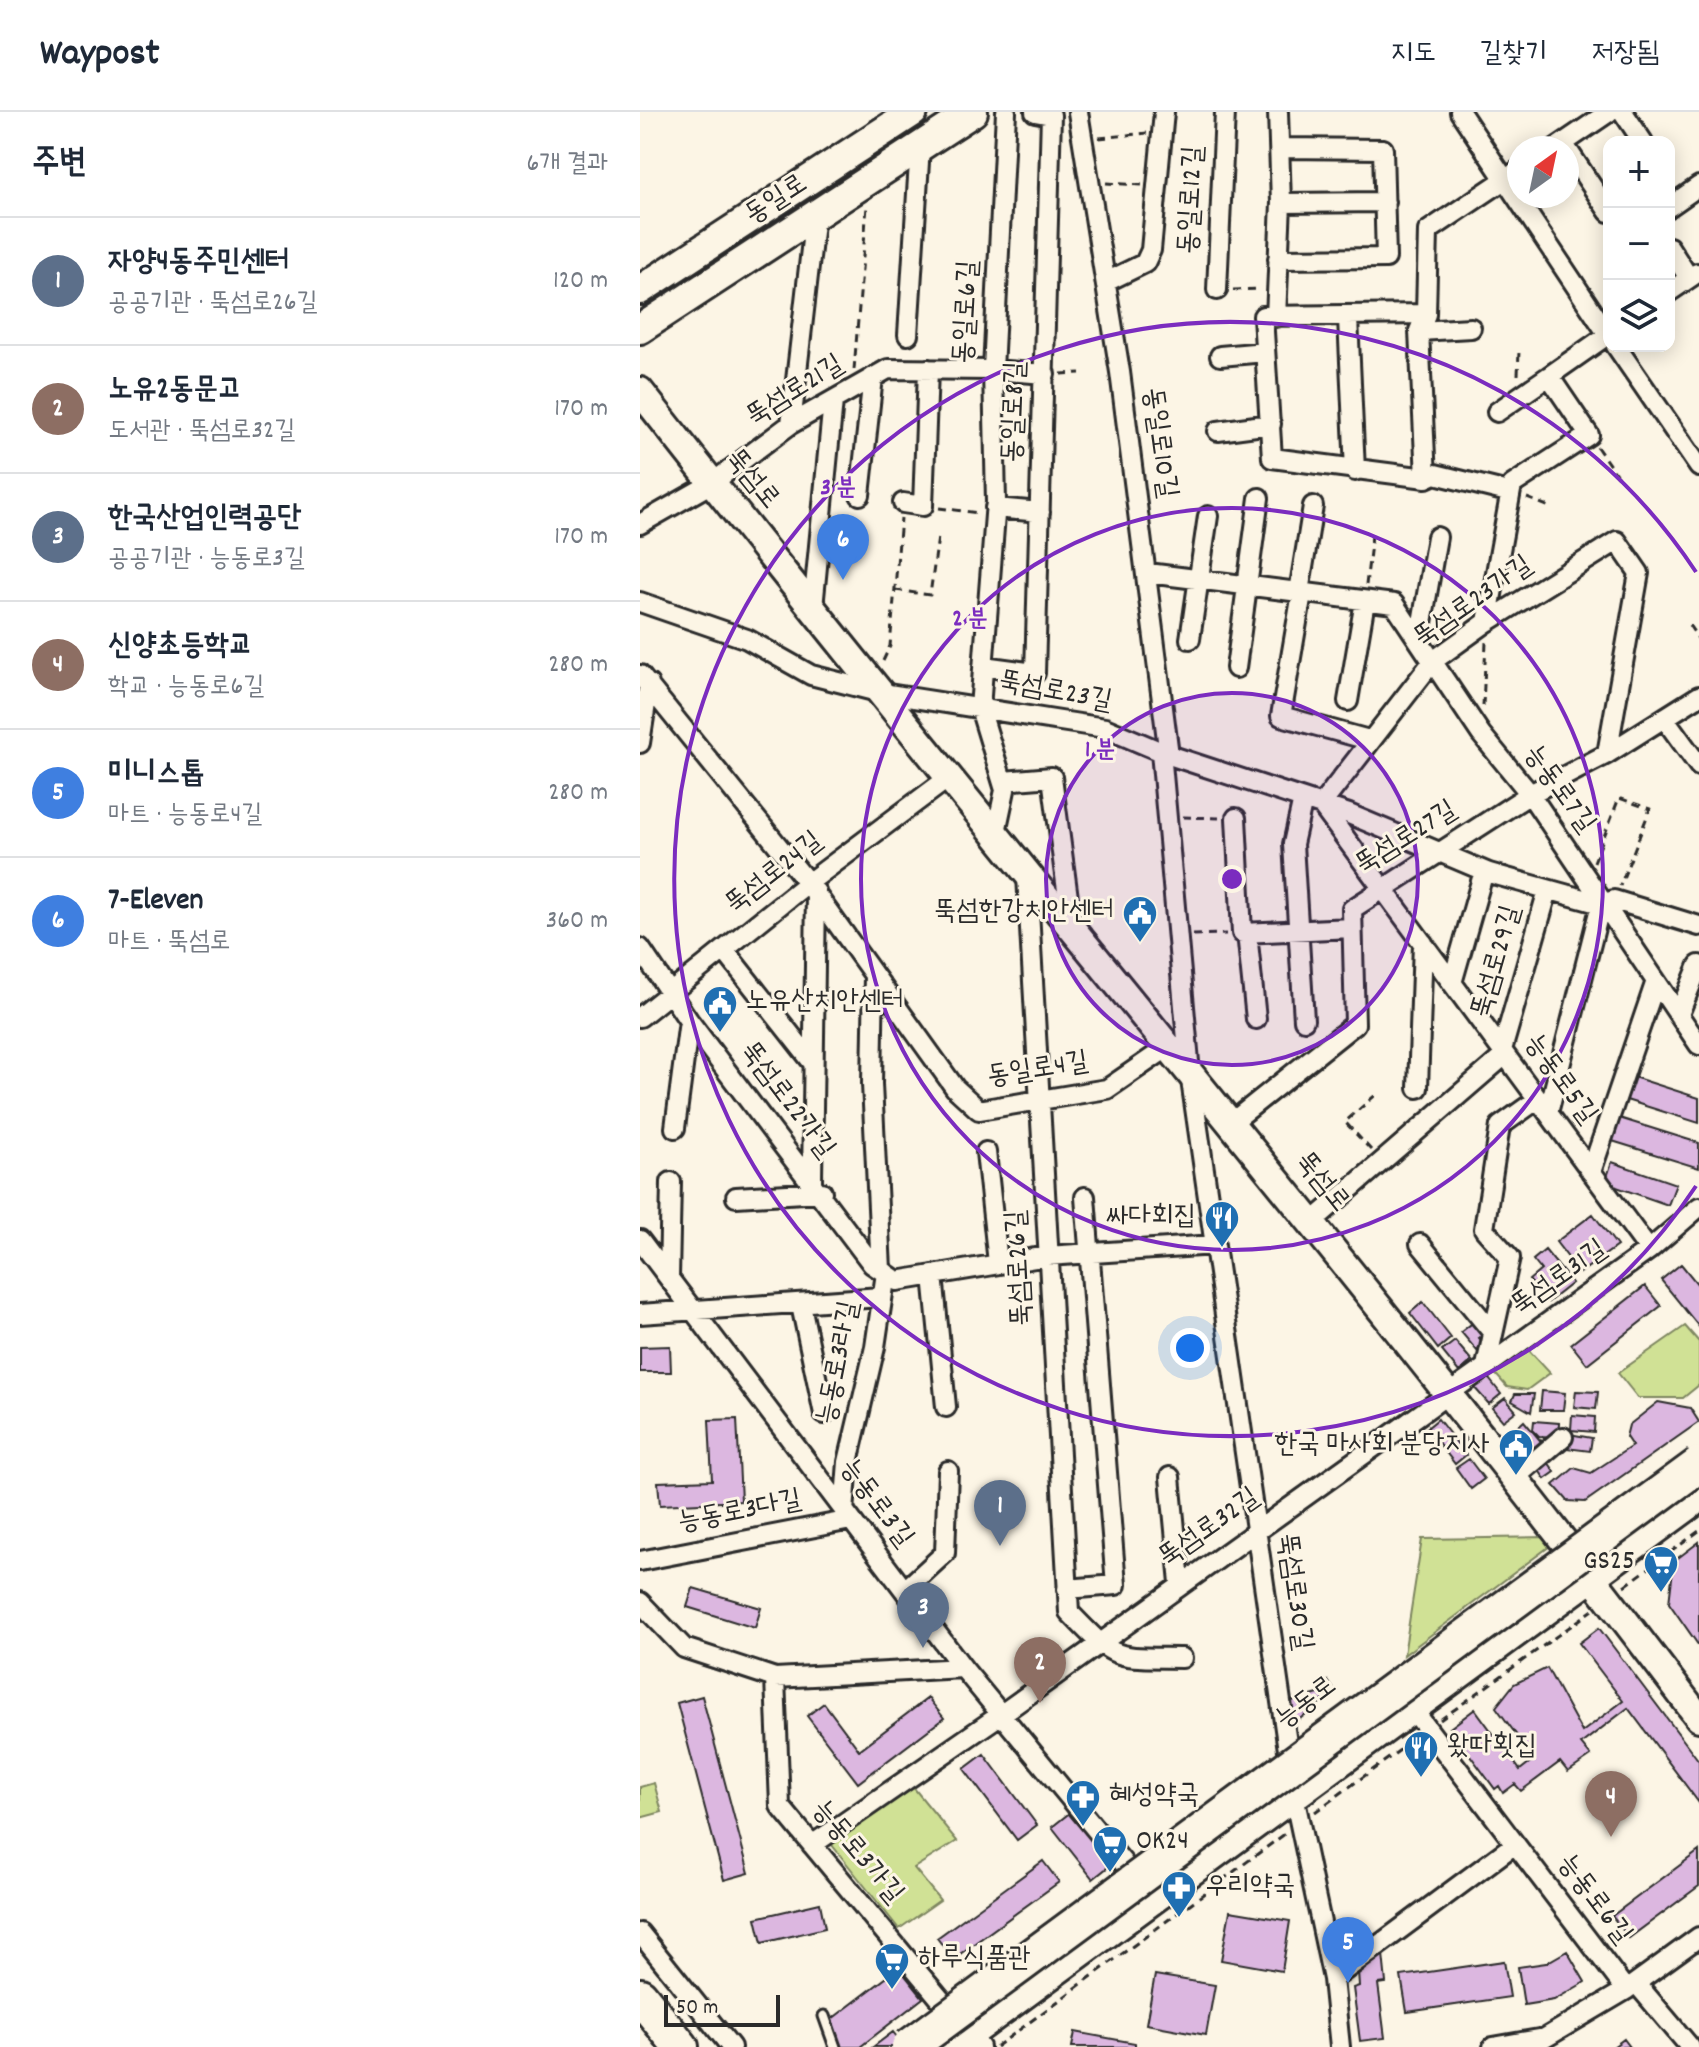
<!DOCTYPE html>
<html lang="ko">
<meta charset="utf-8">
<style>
body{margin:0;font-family:Dekko,"Poor Story",sans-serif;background:#f2f2f3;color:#1f2937}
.controls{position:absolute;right:24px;top:24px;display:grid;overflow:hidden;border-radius:16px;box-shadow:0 4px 20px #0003}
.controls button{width:72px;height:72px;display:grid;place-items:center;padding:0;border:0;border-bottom:2px solid #e0e1e3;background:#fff;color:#1f2937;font:40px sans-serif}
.compass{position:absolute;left:867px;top:24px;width:72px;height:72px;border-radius:50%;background:#fff;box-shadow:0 4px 20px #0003;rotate:33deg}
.scale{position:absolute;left:24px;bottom:20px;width:116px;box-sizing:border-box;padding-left:8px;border:4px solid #2b2b2b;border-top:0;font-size:22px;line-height:28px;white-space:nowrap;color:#2b2b2b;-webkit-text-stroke:6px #fcf5e5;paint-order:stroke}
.you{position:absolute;left:550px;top:1236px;width:28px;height:28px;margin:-20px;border:6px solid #fff;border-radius:50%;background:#1a73e8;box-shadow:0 0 0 12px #1a73e833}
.badge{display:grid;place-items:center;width:52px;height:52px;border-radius:50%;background:#b45309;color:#fff;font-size:26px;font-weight:700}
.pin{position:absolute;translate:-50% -66px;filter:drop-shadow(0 2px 4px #0008)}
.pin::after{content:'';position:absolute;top:42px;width:28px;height:24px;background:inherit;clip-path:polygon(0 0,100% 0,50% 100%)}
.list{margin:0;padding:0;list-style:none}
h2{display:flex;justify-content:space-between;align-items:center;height:104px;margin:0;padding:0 32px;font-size:34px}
h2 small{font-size:26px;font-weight:400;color:#747a83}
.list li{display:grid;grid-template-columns:52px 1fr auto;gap:24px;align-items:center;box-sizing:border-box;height:128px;padding:0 32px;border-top:2px solid #e0e1e3}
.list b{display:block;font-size:30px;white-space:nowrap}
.list p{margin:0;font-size:26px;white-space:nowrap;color:#747a83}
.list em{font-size:26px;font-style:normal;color:#747a83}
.icon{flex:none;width:44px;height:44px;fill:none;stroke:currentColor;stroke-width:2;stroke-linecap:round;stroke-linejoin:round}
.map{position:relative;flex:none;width:1059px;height:1935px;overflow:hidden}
header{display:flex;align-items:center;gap:48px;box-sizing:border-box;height:112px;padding:0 40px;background:#fff;border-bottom:2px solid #e0e1e3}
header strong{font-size:38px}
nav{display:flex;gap:44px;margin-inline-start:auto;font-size:28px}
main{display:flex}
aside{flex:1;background:#fff}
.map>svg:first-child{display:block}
.green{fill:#d0e195;stroke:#7e8660;stroke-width:2}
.building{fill:#dcb7e0;stroke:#2b2b2b;stroke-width:2}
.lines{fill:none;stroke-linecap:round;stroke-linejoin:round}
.lane-casing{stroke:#2b2b2b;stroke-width:15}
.street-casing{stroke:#2b2b2b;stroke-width:24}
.secondary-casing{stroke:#2b2b2b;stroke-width:32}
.primary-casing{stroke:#2b2b2b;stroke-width:34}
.highway-casing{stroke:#2b2b2b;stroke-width:40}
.path{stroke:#2b2b2b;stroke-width:3;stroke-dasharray:8 6;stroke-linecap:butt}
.lane{stroke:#fcf5e5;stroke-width:9}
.street{stroke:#fcf5e5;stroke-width:18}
.secondary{stroke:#fcf5e5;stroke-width:26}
.primary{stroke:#fcf5e5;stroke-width:28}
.highway{stroke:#fcf5e5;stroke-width:34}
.rail-casing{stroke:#2b2b2b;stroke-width:8}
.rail{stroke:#fcf5e5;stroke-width:5;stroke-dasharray:15;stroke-linecap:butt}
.highway-bridge-casing{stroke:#2b2b2b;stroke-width:40;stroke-linecap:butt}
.highway-bridge{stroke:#fcf5e5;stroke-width:34}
.ring{fill:none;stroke:#7b2cbf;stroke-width:4}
.labels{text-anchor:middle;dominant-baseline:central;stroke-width:6;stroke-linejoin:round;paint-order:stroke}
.street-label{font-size:28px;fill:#2b2b2b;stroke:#fcf5e5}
.poi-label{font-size:28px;fill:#2b2b2b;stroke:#fcf5e5;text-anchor:start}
.centre{fill:#7b2cbf;stroke:#fcf5e5;stroke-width:4}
.ring-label{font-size:24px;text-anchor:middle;font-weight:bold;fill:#7b2cbf;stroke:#fcf5e5;stroke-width:6;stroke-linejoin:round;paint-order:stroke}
</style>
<header>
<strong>Waypost</strong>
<nav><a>지도</a><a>길찾기</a><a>저장됨</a></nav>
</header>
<main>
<aside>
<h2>주변<small>6개 결과</small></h2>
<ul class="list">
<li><span class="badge" style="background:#5c6f8a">1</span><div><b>자양4동주민센터</b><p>공공기관 · 뚝섬로26길</p></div><em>120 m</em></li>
<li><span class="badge" style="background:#8d6e63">2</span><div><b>노유2동문고</b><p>도서관 · 뚝섬로32길</p></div><em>170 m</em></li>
<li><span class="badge" style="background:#5c6f8a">3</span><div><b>한국산업인력공단</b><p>공공기관 · 능동로3길</p></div><em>170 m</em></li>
<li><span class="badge" style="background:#8d6e63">4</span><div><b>신양초등학교</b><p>학교 · 능동로6길</p></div><em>280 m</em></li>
<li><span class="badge" style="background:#3f7fe0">5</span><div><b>미니스톱</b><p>마트 · 능동로4길</p></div><em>280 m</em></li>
<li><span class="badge" style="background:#3f7fe0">6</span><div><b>7-Eleven</b><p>마트 · 뚝섬로</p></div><em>360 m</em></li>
</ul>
</aside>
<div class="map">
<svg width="1059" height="1935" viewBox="0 0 1059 1935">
<rect width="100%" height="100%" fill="#fcf5e5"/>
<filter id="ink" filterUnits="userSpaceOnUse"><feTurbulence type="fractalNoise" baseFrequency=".0125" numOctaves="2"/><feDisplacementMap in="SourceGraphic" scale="16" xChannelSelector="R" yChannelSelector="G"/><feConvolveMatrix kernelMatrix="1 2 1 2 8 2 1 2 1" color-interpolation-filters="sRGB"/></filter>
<g filter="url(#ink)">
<path class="green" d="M1045 1214 1059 1230V1273L1043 1286H998L978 1261Z
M885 1234 910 1261 887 1278 867 1275 851 1257Z
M909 1425 914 1431 764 1543 782 1427Z
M14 1671 22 1700 0 1706V1675Z
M273 1675 317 1729 274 1756 300 1788 259 1817 188 1728Z"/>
<path class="building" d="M987 963 1059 986V1011L980 986Z
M976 1005 1059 1031V1056L969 1028Z
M972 1050 1036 1072 1028 1093 965 1071Z
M953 1102 977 1134 940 1161 916 1130Z
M905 1138 932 1171 908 1190 889 1168 901 1158 893 1148Z
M1041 1152 1059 1174V1215L1021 1168Z
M1005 1174 1021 1194 947 1252 931 1232Z
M783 1190 811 1226 798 1237 770 1201Z
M835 1209 844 1222 839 1226 845 1233 837 1239 821 1220Z
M815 1229 832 1249 819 1260 802 1239Z
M30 1234 31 1260H0V1235Z
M846 1263 861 1282 849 1292 833 1274Z
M902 1279 925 1281 923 1298H900Z
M936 1279 958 1280 956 1297 934 1295Z
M875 1282H894L891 1300 872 1289Z
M865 1286 876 1299 863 1309 852 1296Z
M1018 1290 1050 1296 1059 1310 945 1390 928 1389 914 1373 934 1356 951 1361 992 1334 986 1325 989 1313Z
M932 1303 955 1305 954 1320 931 1318Z
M97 1307 101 1389 20 1393 18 1370 72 1368 69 1308Z
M798 1307 826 1343 815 1352 787 1316Z
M884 1309 904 1333 893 1343 872 1320Z
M894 1309 919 1311 918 1325 899 1324 893 1318Z
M929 1322 952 1326 950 1339 926 1336Z
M829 1347 844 1367 831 1377 816 1356Z
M906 1347 915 1360 905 1367 896 1354Z
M1059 1430V1534L1029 1491 1034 1449Z
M53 1476 121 1496 115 1516 47 1495Z
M959 1516 1059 1649V1691L988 1596 941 1632 951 1644 928 1660 920 1650 881 1679 875 1672 863 1681 859 1674 855 1677 810 1616 835 1597 880 1658 894 1647 856 1595 874 1572 907 1556 942 1620 983 1589 939 1531Z
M688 1569 695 1579 652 1613 649 1590 682 1581 680 1576Z
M62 1584 109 1761 84 1768 37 1591Z
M288 1586 304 1606 218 1671 167 1604 184 1591 219 1638Z
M344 1642 397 1713 377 1728 324 1657Z
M432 1699 473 1751 453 1767 412 1715Z
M1059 1739V1774L989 1826 972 1804Z
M403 1749 419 1770 313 1847 297 1826Z
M180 1791 185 1816 122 1831 116 1806Z
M590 1799 650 1809 642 1859 581 1848Z
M927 1839 945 1870 914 1888 884 1893 878 1855 906 1851Z
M743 1842 746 1871 738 1872 745 1926 720 1929 713 1876 719 1874 718 1859Z
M864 1849 870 1885 767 1900 761 1864Z
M259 1856 283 1886 220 1935H201L188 1910Z
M515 1863 575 1873 566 1923 506 1912Z
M253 1920 265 1935H233Z
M435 1920 495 1931V1935H432Z
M984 1927 990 1935H973Z"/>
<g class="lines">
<g class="lane-casing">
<path id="lane" d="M184 1904 195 1935"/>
</g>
<g class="street-casing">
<path id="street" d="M438 0 480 260 529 643
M820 0 969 224
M983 0 1003 30
M916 36 969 0
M927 37 969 100
M641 91 745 90
M1029 95 1059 74
M1029 135 1049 166
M638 147 746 146 743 37 641 36
M466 170 505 151 511 138 524 0
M577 178 585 0
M1029 180 1057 161
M636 205 641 91 638 0
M708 206 715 359
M779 219 831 216
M268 223 280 34
M976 234 1059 355
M580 244 625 240
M857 300 909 264
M151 312 175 102
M578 319 631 312
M786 366 632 346 623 204 786 202
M868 380 795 362 786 366 779 219 786 202 788 119 879 58
M220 383 233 265
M263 391 283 394 288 257
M355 396 400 400
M0 412 72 371 151 312 248 257 353 258 405 262
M508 461 754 492 841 622 890 682 1059 933
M659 480 673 394
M662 481 641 604 729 628
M0 490 107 527 171 563 242 581 465 616 529 643 709 702 849 761 961 792 974 788 1059 814
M173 496 193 289
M847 510 872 373 949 323 909 264 969 222
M550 527 568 404
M779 528 797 425
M343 554 395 561 411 3 395 0
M596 556 619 386
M0 563 168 771 315 976 339 998 467 977 528 935
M708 589 725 489
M1025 607 1059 654
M0 631 9 572
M521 640 550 961 649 1645
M967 642 999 461 977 429 847 510 793 549 681 693 1009 1138
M363 669 412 665 432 816
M663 687 653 732 664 908
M596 706 602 821 712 816
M355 725 365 678 340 596 356 390 353 258 366 0
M387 764 429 1500C477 1550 473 1545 542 1546
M607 821 616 907
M0 836 49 909 232 1152 257 1169 407 1144 575 1133
M84 838 173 951
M234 863 232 972 241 1158
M812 871 844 759
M1039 902 1059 853
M0 905 160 777 307 667
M862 938 908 778
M778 976 783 831
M908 1001 961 792
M591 1011 715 912 712 797 890 682 967 642 1059 584
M35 1016 49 909
M346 1040 358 1151
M951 1060 1016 869
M172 1069 176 780
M96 1085 182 1080
M672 1110 865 943
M0 1128 323 1556 494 1764
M780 1132 853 1221
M293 1163 306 1295
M29 1166 31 1070
M161 1193 184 1302
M0 1202 241 1185
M846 1254 870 1146 844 1117 860 1014 898 987
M530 1365 540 1471
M876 1365 923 1325
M204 1400 208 1350 235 1235 246 1161
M0 1449 211 1408
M427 1477 476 1473 445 1085
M265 1478 305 1441 308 1359
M0 1490 44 1536 135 1566 140 1694 340 1935
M135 1566 323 1556
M774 1599 986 1878
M654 1684 693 1867 700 1935
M172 1733 363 1601 1009 1138 1059 1095
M0 1821 91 1935
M693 1867 875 1732
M996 1871 1050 1935
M853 1935 905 1926 986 1878 1059 1825"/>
</g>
<g class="secondary-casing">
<path id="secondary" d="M0 279C349 725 719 1154 1059 1606
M305 1935 330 1923 1059 1387"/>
</g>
<g class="primary-casing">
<path id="primary" d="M0 178 273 0
M0 217 333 0"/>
</g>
<g class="highway-casing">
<path id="highway" d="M0 1884 41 1935"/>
</g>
<path class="path" d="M459 26 507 21
M466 71 502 73
M593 178 621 177
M214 258 227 94
M421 262 440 261
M878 263 879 239
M957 335 980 368
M887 386 910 395
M299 396 339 401
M726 473 732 423
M255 478 290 483 298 425
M1049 513 1059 528
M243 549 250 534 261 406
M843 594 846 530
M543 705 580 706
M954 750 979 686 1010 697 980 774
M553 823 586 822
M731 1038 705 1010 739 980
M985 1474 1059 1419
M800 1608 953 1498
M675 1700 775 1627
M356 1935 646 1721"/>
<use href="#lane" class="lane"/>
<use href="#street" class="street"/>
<use href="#secondary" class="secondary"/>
<use href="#primary" class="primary"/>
<use href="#highway" class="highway"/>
<g class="rail-casing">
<path id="rail" d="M283 1935 1059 1355"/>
</g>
<use href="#rail" class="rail"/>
<g class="highway-bridge-casing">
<path id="highway-bridge" d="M269 1935 1059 1353"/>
</g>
<use href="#highway-bridge" class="highway-bridge"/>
</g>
</g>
<circle cx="592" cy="767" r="186" fill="#7b2cbf" fill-opacity=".12"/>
<g class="ring">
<circle cx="592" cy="767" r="186"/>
<circle cx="592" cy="767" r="371"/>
<path d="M1056 1074A557 557 0 1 1 1056 460"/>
</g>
<defs>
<g id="civic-pin" transform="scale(1.8)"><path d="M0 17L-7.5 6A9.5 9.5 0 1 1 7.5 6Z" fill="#1f6fb2" stroke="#fcf5e5"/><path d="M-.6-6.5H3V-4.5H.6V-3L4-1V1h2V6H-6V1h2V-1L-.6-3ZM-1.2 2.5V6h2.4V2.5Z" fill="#fff"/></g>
<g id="restaurant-pin" transform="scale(1.8)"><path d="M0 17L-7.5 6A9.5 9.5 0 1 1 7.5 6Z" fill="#1f6fb2" stroke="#fcf5e5"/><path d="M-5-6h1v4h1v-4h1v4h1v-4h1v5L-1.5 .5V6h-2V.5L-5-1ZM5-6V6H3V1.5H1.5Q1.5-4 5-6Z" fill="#fff"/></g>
<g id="supermarket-pin" transform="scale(1.8)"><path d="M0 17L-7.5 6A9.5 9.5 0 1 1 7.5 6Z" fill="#1f6fb2" stroke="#fcf5e5"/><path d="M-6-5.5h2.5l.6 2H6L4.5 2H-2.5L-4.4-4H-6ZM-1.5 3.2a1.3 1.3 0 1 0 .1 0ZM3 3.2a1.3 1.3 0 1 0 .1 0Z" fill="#fff"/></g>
<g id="pharmacy-pin" transform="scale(1.8)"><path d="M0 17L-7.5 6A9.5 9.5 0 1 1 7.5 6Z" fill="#1f6fb2" stroke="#fcf5e5"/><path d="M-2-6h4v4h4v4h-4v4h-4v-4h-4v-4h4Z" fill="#fff"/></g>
</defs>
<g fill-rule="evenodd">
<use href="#civic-pin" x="500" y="801"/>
<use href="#civic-pin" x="80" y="891"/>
<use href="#restaurant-pin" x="582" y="1106"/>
<use href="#civic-pin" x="876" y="1334"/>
<use href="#supermarket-pin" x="1021" y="1451"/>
<use href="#restaurant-pin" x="781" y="1636"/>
<use href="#pharmacy-pin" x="443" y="1685"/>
<use href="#supermarket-pin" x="470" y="1731"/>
<use href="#pharmacy-pin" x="539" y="1776"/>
<use href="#supermarket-pin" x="252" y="1848"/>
</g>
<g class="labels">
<g class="street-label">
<text transform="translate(553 88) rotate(-87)">동일로12길</text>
<text transform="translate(137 89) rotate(-33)">동일로</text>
<text transform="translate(328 200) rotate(-87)">동일로6길</text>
<text transform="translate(156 280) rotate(-32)">뚝섬로21길</text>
<text transform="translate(376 300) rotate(-88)">동일로8길</text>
<text transform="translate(518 331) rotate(82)">동일로10길</text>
<text transform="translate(111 368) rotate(51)">뚝섬로</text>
<text transform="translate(834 491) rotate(-35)">뚝섬로23가길</text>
<text transform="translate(415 581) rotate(11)">뚝섬로23길</text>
<text transform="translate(918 678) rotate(54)">능동로7길</text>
<text transform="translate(767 727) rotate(-32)">뚝섬로27길</text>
<text transform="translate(135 762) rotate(-38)">뚝섬로24길</text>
<text transform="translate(858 850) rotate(-74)">뚝섬로29길</text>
<text transform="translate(398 959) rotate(-9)">동일로4길</text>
<text transform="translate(919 968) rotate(54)">능동로5길</text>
<text transform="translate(146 989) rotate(53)">뚝섬로22가길</text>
<text transform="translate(681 1071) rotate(51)">뚝섬로</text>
<text transform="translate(381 1156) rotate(-93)">뚝섬로26길</text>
<text transform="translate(920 1167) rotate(-35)">뚝섬로31길</text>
<text transform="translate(200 1251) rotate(-79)">능동로3라길</text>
<text transform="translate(235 1392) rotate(53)">능동로3길</text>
<text transform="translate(100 1401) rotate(-11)">능동로3다길</text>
<text transform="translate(570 1417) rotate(-35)">뚝섬로32길</text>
<text transform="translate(653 1480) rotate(82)">뚝섬로30길</text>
<text transform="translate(667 1592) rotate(-37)">능동로</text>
<text transform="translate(216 1741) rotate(50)">능동로3가길</text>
<text transform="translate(953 1788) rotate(53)">능동로6길</text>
</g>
<g class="poi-label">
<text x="474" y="801" text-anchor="end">뚝섬한강치안센터</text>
<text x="106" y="891">노유산치안센터</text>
<text x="556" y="1106" text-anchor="end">싸다회집</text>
<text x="850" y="1334" text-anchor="end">한국 마사회 분당지사</text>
<text x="995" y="1451" text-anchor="end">GS25</text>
<text x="807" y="1636">왔따횟집</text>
<text x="469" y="1685">혜성약국</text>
<text x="496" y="1731">OK24</text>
<text x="565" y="1776">우리약국</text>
<text x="278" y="1848">하루식품관</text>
</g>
</g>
<circle cx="592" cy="767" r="12" class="centre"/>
<g class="ring-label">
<text x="198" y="382">3 분</text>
<text x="330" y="513">2 분</text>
<text x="460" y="644">1 분</text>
</g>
</svg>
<div class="controls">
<button>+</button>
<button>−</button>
<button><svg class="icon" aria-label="layers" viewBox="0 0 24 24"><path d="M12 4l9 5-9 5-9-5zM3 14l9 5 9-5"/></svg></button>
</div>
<svg class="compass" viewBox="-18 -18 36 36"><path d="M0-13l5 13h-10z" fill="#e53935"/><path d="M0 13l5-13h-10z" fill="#747a83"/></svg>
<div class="scale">50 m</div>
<div class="you"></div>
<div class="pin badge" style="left:360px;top:1434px;background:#5c6f8a">1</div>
<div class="pin badge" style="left:400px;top:1591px;background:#8d6e63">2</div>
<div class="pin badge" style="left:283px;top:1536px;background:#5c6f8a">3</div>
<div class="pin badge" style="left:971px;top:1725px;background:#8d6e63">4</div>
<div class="pin badge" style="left:708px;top:1871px;background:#3f7fe0">5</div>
<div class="pin badge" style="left:203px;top:468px;background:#3f7fe0">6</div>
</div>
</main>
